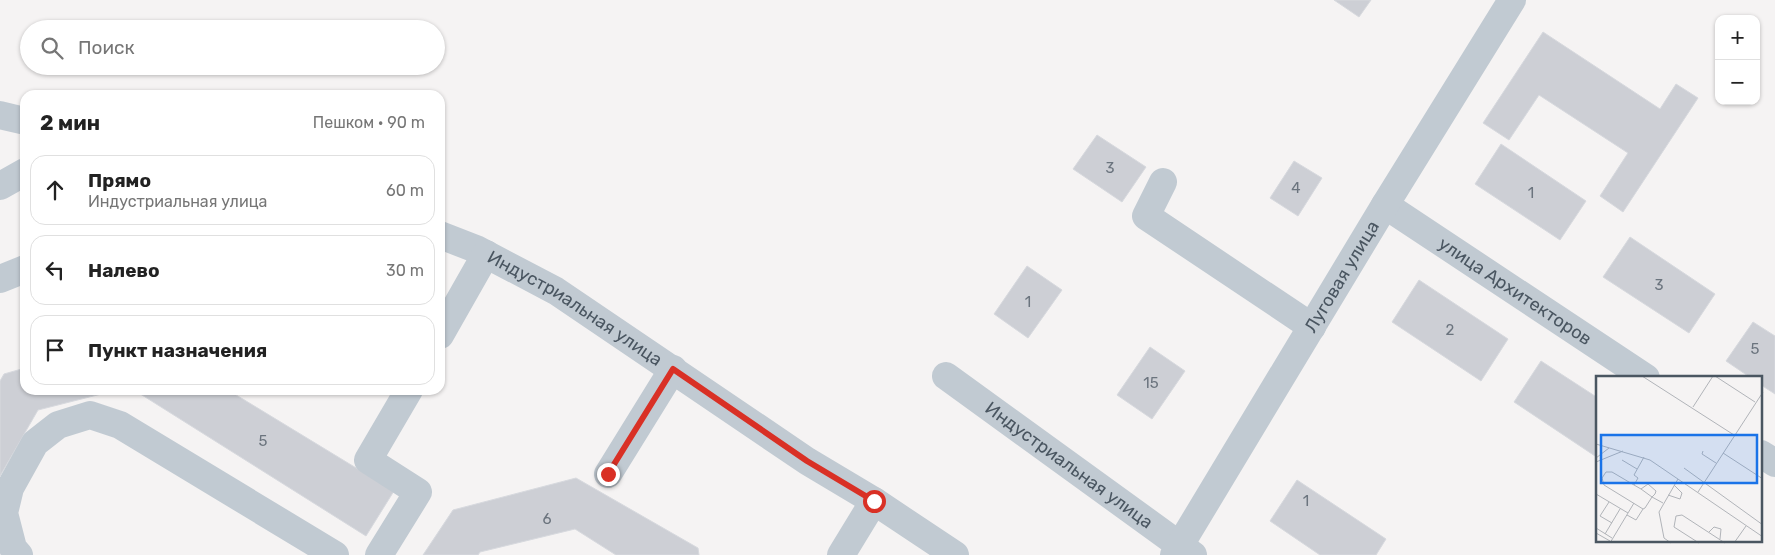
<!DOCTYPE html>
<html lang="ru">
<meta charset="utf-8">
<style>
body{margin:0;font-family:Rubik,sans-serif;background:#f2f2f2;color:#222}
.controls{position:absolute;right:15px;top:15px;display:grid;overflow:hidden;border-radius:10px;box-shadow:0 1px 4px #0004}
.controls button{width:45px;height:45px;display:grid;place-items:center;padding:0;border:0;border-bottom:1px solid #e0e0e0;background:#fff;color:#222;font:25px sans-serif}
.stop{position:absolute;width:15px;height:15px;margin:-11px;border:4px solid #d93025;border-radius:50%;background:#fff}
.stop.end{background:#d93025;border-color:#fff;box-shadow:0 1px 5px #0008}
.list{margin:0;padding:0;list-style:none}
h2{display:flex;justify-content:space-between;align-items:center;height:65px;margin:0;padding:0 20px;font-size:21px}
h2 small{font-size:16px;font-weight:400;color:#767676}
.list li{display:grid;grid-template-columns:32px 1fr auto;gap:15px;align-items:center;box-sizing:border-box;height:70px;margin:0 10px 10px;padding:0 10px;border:1px solid #e0e0e0;border-radius:15px}
.list b{display:block;font-size:19px;white-space:nowrap}
.list p{margin:0;font-size:16px;white-space:nowrap;color:#767676}
.list em{font-size:16px;font-style:normal;color:#767676}
.icon{flex:none;width:28px;height:28px;fill:none;stroke:currentColor;stroke-width:2;stroke-linecap:round;stroke-linejoin:round}
.map{position:relative;flex:none;width:1775px;height:555px;overflow:hidden}
.search{position:absolute;background:#fff;box-shadow:0 1px 4px #0004;left:20px;top:20px;width:425px;height:55px;display:flex;align-items:center;gap:12px;box-sizing:border-box;padding:0 18px;border-radius:28px;color:#767676;font-size:19px}
.panel{position:absolute;background:#fff;box-shadow:0 1px 4px #0004;left:20px;top:90px;width:425px;height:305px;border-radius:15px}
.map>svg:first-child{display:block}
.building{fill:#cdcfd5;stroke:#d7d9de}
.lines{fill:none;stroke-linecap:round;stroke-linejoin:round}
.minor{stroke:#c1cad2;stroke-width:28}
.route{stroke:#d93025;stroke-width:6}
.labels{text-anchor:middle;dominant-baseline:central;stroke-width:5;stroke-linejoin:round;paint-order:stroke}
.number-label{font-size:15px;fill:#6b747e}
.street-label{font-size:18px;fill:#4a5661;stroke:#fff}
.inset-road{fill:none;stroke:#b1b4b9;stroke-width:1}
.view{fill:#1a73e8;fill-opacity:0.15;stroke:#1a73e8;stroke-width:2.5}
.inset-edge{fill:none;stroke:#4a5661;stroke-width:2.5}
</style>
<div class="map">
<svg width="1775" height="555" viewBox="0 0 1775 555">
<rect width="100%" height="100%" fill="#f5f3f3"/>
<path class="building" d="M1334 0H1371L1359 17Z
M1543 32 1660 109 1676 84 1698 98 1623 212 1600 196 1628 153 1539 95 1509 140 1483 123Z
M1097 135 1146 167 1122 202 1073 169Z
M1501 144 1586 201 1560 240 1475 184Z
M1294 161 1322 178 1298 216 1270 198Z
M1630 237 1715 294 1689 333 1603 277Z
M1027 266 1062 290 1028 338 994 314Z
M1419 280 1508 339 1481 381 1392 322Z
M1753 322 1775 336V394L1761 385V378H1751L1726 361Z
M1150 347 1185 371 1152 419 1117 395Z
M1541 361 1598 398V458L1514 402Z
M25 368V390H117L38 410 0 476V381L4 374Z
M134 390H228L394 491 366 536Z
M576 478 698 548 699 555H616L575 529 480 552 478 555H423L453 510Z
M1297 480 1386 539 1376 555H1320L1270 521Z"/>
<g class="lines">
<g class="minor">
<path d="M0 115 25 121"/>
<path d="M1163 182 1146 216 1312 327"/>
<path d="M0 186 25 172"/>
<path id="s1" d="M1385 205 1646 378"/>
<path id="s2" d="M440 235 476 249 556 291 807 461 874 501 955 555"/>
<path d="M0 279 25 269"/>
<path d="M440 335 486 254"/>
<path id="s3" d="M946 376 1193 555"/>
<path d="M1761 454 1775 463"/>
<path d="M608 474 673 369"/>
<path d="M19 555 13 548 4 513 10 488 35 443 58 425 90 415 120 425 335 555"/>
<path d="M379 555 418 492 368 460 409 390"/>
<path d="M841 555 874 501"/>
<path id="s4" d="M1174 555 1385 205 1512 0"/>
</g>
</g>
<g class="lines">
<path class="route" d="M608 474 673 369 807 461 874 501"/>
</g>
<g class="labels">
<g class="number-label">
<text x="1110" y="168">3</text>
<text x="1296" y="188">4</text>
<text x="1531" y="193">1</text>
<text x="1659" y="285">3</text>
<text x="1028" y="302">1</text>
<text x="1450" y="330">2</text>
<text x="1755" y="349">5</text>
<text x="1151" y="383">15</text>
<text x="263" y="441">5</text>
<text x="1306" y="501">1</text>
<text x="547" y="519">6</text>
</g>
<g class="street-label">
<text stroke="none"><textPath href="#s4" startOffset="325">Луговая улица</textPath></text>
<text stroke="none"><textPath href="#s1" startOffset="156">улица Архитекторов</textPath></text>
<text stroke="none"><textPath href="#s2" startOffset="154">Индустриальная улица</textPath></text>
<text stroke="none"><textPath href="#s3" startOffset="152">Индустриальная улица</textPath></text>
</g>
</g>
<g transform="translate(1596 376)">
<rect width="166" height="166" fill="#f5f3f3"/>
<path class="inset-road" d="M46 0 138 59M119 0 159 26M97 31 117 0M0 68 54 84 167 161M107 75 106 78 120 87M127 77 167 103M0 82 13 72M26 84 41 93M0 86 27 75M88 92 167 149M38 109 42 102 38 99 48 81M45 113 52 108 60 115 59 118 56 121 49 132 47 133 8 109 6 102 10 96H16L38 109 45 113 56 121 67 127M102 116 167 16M0 118 32 137M72 119 84 123 86 117 78 109M13 126 4 140 16 147M31 139 40 144 47 133M0 152 16 162M113 156 118 151 125 153 124 163M0 157 14 165M9 158 24 133M14 167 38 127M75 167 68 162 63 136 82 103M103 167 78 151 80 140 86 139 129 167M138 167 150 150"/>
<path class="view" d="M5 59H161V107H5Z"/>
<rect width="166" height="166" class="inset-edge"/>
</g>
</svg>
<div class="controls">
<button>+</button>
<button>−</button>
</div>
<div class="stop" style="left:874px;top:501px"></div>
<div class="stop end" style="left:608px;top:474px"></div>
<div class="search"><svg class="icon" aria-label="search" viewBox="0 0 24 24"><circle cx="10" cy="10" r="6"/><path d="M15 15l6 6"/></svg>Поиск</div>
<section class="panel">
<h2>2 мин<small>Пешком · 90 m</small></h2>
<ul class="list">
<li><svg class="icon" aria-label="ahead" viewBox="0 0 24 24"><path d="M12 20V5M6 11l6-6 6 6"/></svg><div><b>Прямо</b><p>Индустриальная улица</p></div><em>60 m</em></li>
<li><svg class="icon" aria-label="left" viewBox="0 0 24 24"><path d="M17 20v-9H6M10 6l-5 5 5 5"/></svg><div><b>Налево</b></div><em>30 m</em></li>
<li><svg class="icon" aria-label="arrive" viewBox="0 0 24 24"><path d="M6 21V4h12l-3 4 3 4H6"/></svg><div><b>Пункт назначения</b></div></li>
</ul>
</section>
</div>
